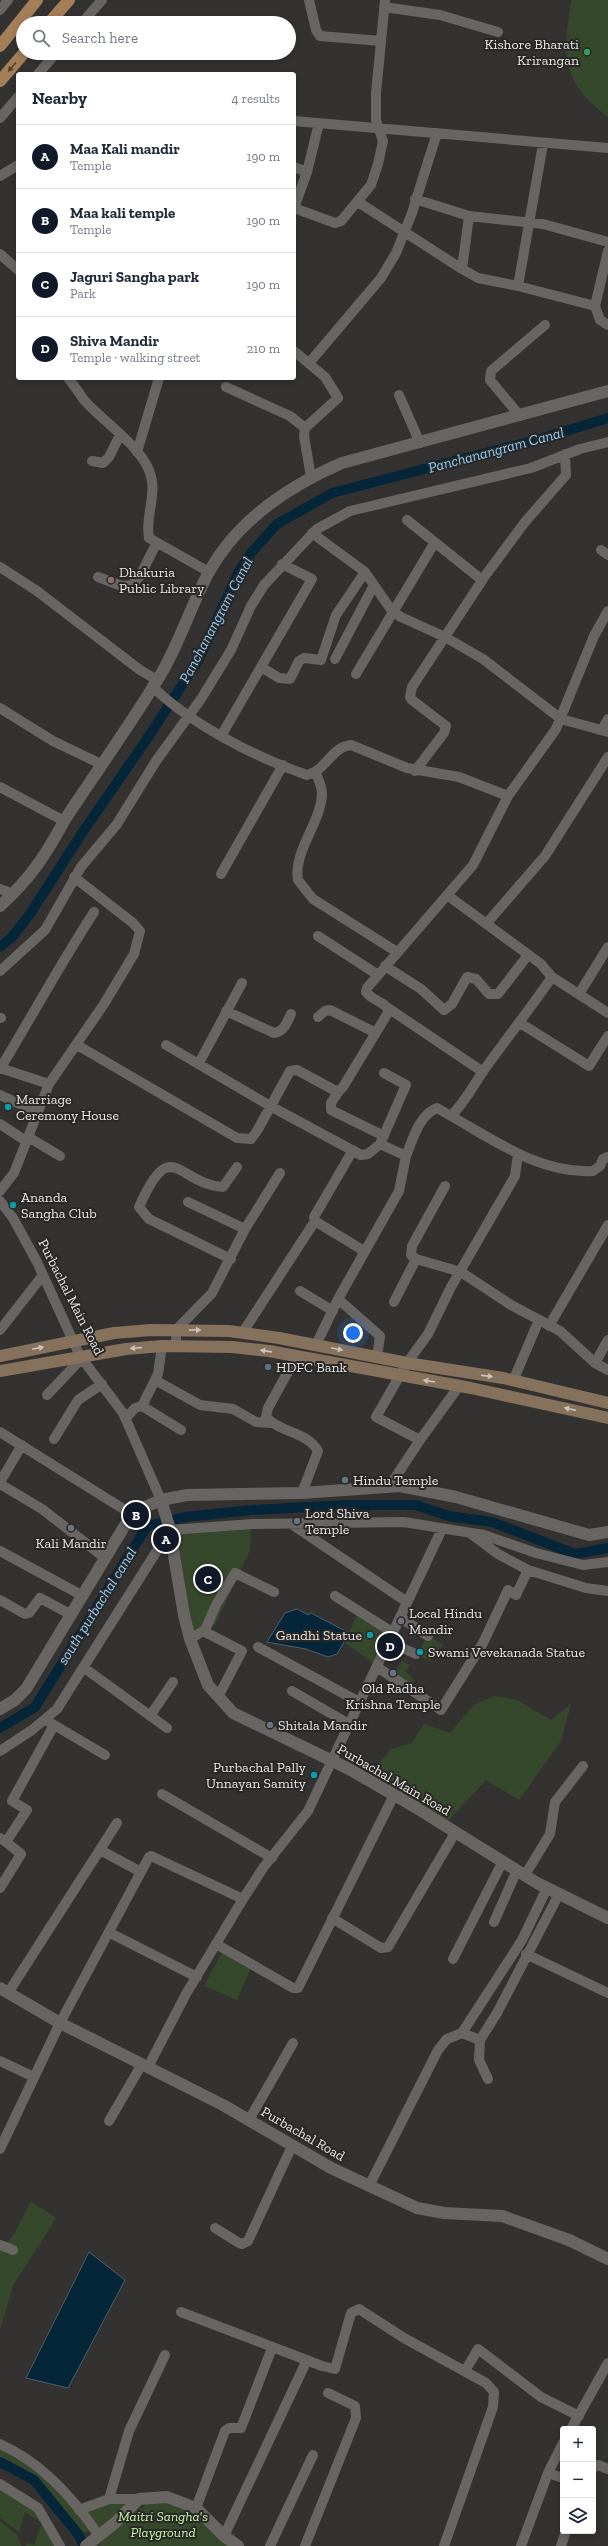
<!DOCTYPE html>
<meta charset="utf-8">
<style>
body{margin:0;font-family:"Zilla Slab",serif;background:#f2f2f3;color:#1f2937}
.controls{position:absolute;right:12px;bottom:12px;display:grid;overflow:hidden;border-radius:4px;box-shadow:0 2px 6px #0003}
.controls button{width:36px;height:36px;display:grid;place-items:center;padding:0;border:0;border-bottom:1px solid #e0e1e3;background:#fff;color:#1f2937;font:20px sans-serif}
.you{position:absolute;left:353px;top:1333px;width:14px;height:14px;margin:-10px;border:3px solid #fff;border-radius:50%;background:#1a73e8;box-shadow:0 0 0 6px #1a73e833}
.badge{display:grid;place-items:center;width:26px;height:26px;border-radius:50%;background:#111827;color:#fff;font-size:13px;font-weight:700}
.pin{position:absolute;translate:-50% -50%;border:2px solid #fff;box-shadow:0 1px 4px #0006}
.list{margin:0;padding:0;list-style:none}
h2{display:flex;justify-content:space-between;align-items:center;height:52px;margin:0;padding:0 16px;font-size:17px}
h2 small{font-size:13px;font-weight:400;color:#747a83}
.list li{display:grid;grid-template-columns:26px 1fr auto;gap:12px;align-items:center;box-sizing:border-box;height:64px;padding:0 16px;border-top:1px solid #e0e1e3}
.list b{display:block;font-size:15px;white-space:nowrap}
.list p{margin:0;font-size:13px;white-space:nowrap;color:#747a83}
.list em{font-size:13px;font-style:normal;color:#747a83}
.icon{flex:none;width:22px;height:22px;fill:none;stroke:currentColor;stroke-width:2;stroke-linecap:round;stroke-linejoin:round}
.map{position:relative;flex:none;width:608px;height:2546px;overflow:hidden}
.search{position:absolute;background:#fff;box-shadow:0 2px 6px #0003;left:16px;top:16px;width:280px;height:44px;display:flex;align-items:center;gap:10px;box-sizing:border-box;padding:0 14px;border-radius:22px;color:#747a83;font-size:15px}
.panel{position:absolute;background:#fff;box-shadow:0 2px 6px #0003;left:16px;top:72px;width:280px;height:308px;border-radius:4px}
.map>svg:first-child{display:block}
.green{fill:#36482b}
.water{fill:#052539;stroke:#495f6d}
.lines{fill:none;stroke-linecap:round;stroke-linejoin:round}
.canal{stroke:#052539;stroke-width:10}
.minor{stroke:#686563;stroke-width:10}
.tertiary{stroke:#686563;stroke-width:12}
.secondary{stroke:#86715d;stroke-width:12}
.primary{stroke:#a47e56;stroke-width:12}
.oneway{fill:#4f4234}
.oneway2{fill:#cbc3bc}
.leisure-dot{fill:#2e9e5b;stroke:#2a2826;stroke-width:1.5}
.education-dot{fill:#8d6e63;stroke:#2a2826;stroke-width:1.5}
.culture-dot{fill:#0f9aa8;stroke:#2a2826;stroke-width:1.5}
.service-dot{fill:#5c6f8a;stroke:#2a2826;stroke-width:1.5}
.worship-dot{fill:#6b7280;stroke:#2a2826;stroke-width:1.5}
.labels{text-anchor:middle;dominant-baseline:central;stroke-width:4;stroke-linejoin:round;paint-order:stroke}
.poi-label{font-size:14px;fill:#e8e6e5;stroke:#2a2826;text-anchor:start}
.street-label{font-size:14px;fill:#e8e6e5;stroke:#2a2826}
.park-label{font-size:14px;font-style:italic;fill:#c3f5a4;stroke:#2a2826}
.water-label{font-size:15px;font-style:italic;fill:#8dcefd;stroke:#2a2826}
</style>
<div class="map">
<svg width="608" height="2546" viewBox="0 0 608 2546">
<rect width="100%" height="100%" fill="#343230"/>
<path class="green" d="M571 0H608V117C560 81 563 55 571 0Z
M251 1522 250 1550 215 1625 203 1634 194 1637 174 1532Z
M357 1616 389 1634 376 1665 344 1642Z
M428 1636 442 1644 439 1653 430 1661 416 1654Z
M402 1661 410 1665 405 1671 415 1681 410 1689 392 1677Z
M495 1696 517 1700 551 1720 571 1704 561 1741 519 1800 486 1780 447 1822 369 1776 391 1749 412 1743 424 1724 450 1733 475 1704Z
M224 1949 252 1965 237 2000 204 1986Z
M31 2201 56 2218 13 2286 0 2330V2251L14 2234Z
M0 2448 6 2449 64 2491 90 2531 78 2534 34 2480 0 2462Z
M0 2486 40 2514 57 2546H26V2543L34 2545 42 2523 25 2512 19 2532 0 2518Z
M165 2501 199 2513 228 2546H99L106 2531 103 2533 79 2510 110 2502 114 2504 125 2503 118 2523 150 2502Z
M0 2521 18 2536 21 2546H0Z"/>
<path class="water" d="M297 1609 308 1615 311 1613 349 1633 337 1654 328 1657 306 1649 267 1642 285 1613Z
M89 2252 125 2280 68 2388 26 2378Z"/>
<g class="lines">
<path class="canal" d="M0 947 12 937 30 914 82 833 145 742 199 659 238 573 251 553 277 524 332 493 536 440 608 418
M0 1728 35 1707 147 1526 185 1517 252 1510 346 1505H416L449 1516 492 1522 575 1554 608 1548
M0 2462 34 2480 78 2534 84 2546"/>
<path class="minor" d="M309 0 316 30 320 36 381 41
M384 7 440 15 498 32
M0 10 8 0
M82 23 102 0
M38 74 56 53
M0 118 18 97
M294 121 608 148
M543 144 518 286 595 306 608 251
M294 167 307 172
M0 176 18 165
M415 199 469 216 543 224 608 242
M358 202 462 269 469 216
M294 208 335 223 341 221 371 185 378 164 383 141 376 120V93L385 0
M294 208 307 172 319 123
M0 254 18 270
M462 269 478 278 518 286
M595 306 600 320 608 325
M294 351 325 377 338 398 305 428 304 436 311 477
M310 362 381 278 396 253 412 213 437 133
M68 378C74 385 79 393 84 400 104 423 148 450 152 481 155 500 145 519 149 538L209 572
M226 387 290 416 305 428
M399 395 420 443
M520 416 490 380 491 371 545 325
M137 452 159 378
M92 461 103 463 109 457 120 435
M407 520 482 580
M312 533 365 572 392 611 401 617 445 637 483 659 561 719 608 732
M601 550 608 555
M0 567 37 591 140 670 157 680
M98 577 122 586 132 585 140 576 156 544
M335 659 374 585
M261 667 279 678 290 679 299 661 304 658 321 660 336 615 365 572
M356 674 435 542
M152 686C190 724 257 758 307 775 327 770 331 747 351 745L407 768 459 777 508 796
M0 708 53 741 101 764
M602 730 608 719
M221 736 312 579 282 564
M415 771 444 733 446 726 412 700 410 697 412 687 485 576 525 522 566 475 565 454
M316 773C318 779 322 786 322 794 321 823 293 851 298 880L313 899 397 952
M0 787 64 821
M221 874 283 765
M0 889 13 894
M486 924 545 856 608 757
M318 936 378 975
M385 966 421 989 444 1010 452 1004 467 977 476 979 489 994H498L528 955
M0 971 45 930 81 867 117 824 156 761 201 699 231 650 251 606 264 585 317 529 350 511 531 468 580 449 608 442
M552 977 608 1013
M579 994 608 947
M388 1008 483 1072
M226 1011 274 1033C284 1032 287 1022 291 1014
M318 1017 325 1011 330 1010 376 1033
M0 1018H1
M520 1023 589 1066 608 1036
M77 1045 237 1138 251 1139 257 1131 290 1071 297 1070 334 1090 339 1091 343 1087 389 1011C385 1001 372 1001 366 992L367 988 473 865 508 796 556 729 594 636 608 611
M166 1045 272 1107 361 1155 368 1154 380 1144 406 1156 399 1191 338 1299 316 1345
M199 1063 242 983
M0 1068 49 1084
M0 1069C32 1016 61 963 94 912
M339 1091 331 1103V1110L384 1136
M0 1095 37 1112
M451 1116C495 1141 541 1174 593 1171L600 1166 603 1159 608 1157
M0 1124 26 1141
M28 1137 60 1156
M380 1144 406 1085 384 1073
M353 1150 314 1217 315 1221 364 1251
M406 1156C413 1139 419 1115 437 1108L451 1116C465 1102 473 1086 484 1070 506 1039 530 1009 552 977L541 964 447 895
M445 1186 412 1246 411 1255 416 1259 461 1272 511 1305 560 1331 595 1363 608 1370
M0 1191 14 1173 49 1084 104 1004 134 954 140 931 133 923 74 877
M0 1201 13 1218 37 1262 80 1356 123 1413 161 1500
M188 1202 245 1229
M231 1259 149 1219 139 1207C172 1133 177 1184 223 1187L237 1167
M300 1291 333 1311
M338 1299 380 1336 377 1357
M394 1302 416 1259
M549 1326 608 1225
M0 1330 43 1275
M243 1332 315 1221
M176 1346V1330L212 1293 245 1229 280 1173
M296 1357 268 1408 266 1417C280 1433 308 1432 318 1451L302 1493
M595 1363 608 1340
M155 1380 200 1405 233 1409 256 1422 272 1423
M513 1381 539 1320
M47 1395 82 1358
M142 1406 158 1374 162 1346
M126 1418 135 1408 142 1406 181 1430
M0 1432 133 1515
M54 1439 78 1400 102 1384
M420 1440 459 1386
M0 1482 22 1445
M0 1484 42 1509 105 1558
M389 1487 420 1440 376 1417 407 1363 428 1334 451 1287 515 1176 518 1154
M293 1525 407 1602
M470 1533 498 1554 528 1570
M0 1551 83 1596
M335 1596 392 1632
M0 1600 25 1614 29 1613 40 1598 72 1615
M400 1617 428 1636
M203 1631 242 1651 218 1697
M190 1639 205 1630 216 1605 235 1573 274 1592
M388 1642 416 1654
M258 1647 359 1702
M83 1667 167 1728
M377 1667 441 1710 483 1643 508 1590 516 1595 528 1570 586 1588 608 1591
M292 1691 349 1724
M150 1716 173 1682
M49 1722 105 1755
M0 1751 32 1730 57 1709 170 1530 253 1524 404 1522 484 1535 536 1553 583 1565 608 1562
M162 1794 272 1858
M0 1838 6 1842 27 1810 12 1801 54 1725
M100 1850 141 1872
M525 1875 550 1834 555 1802 583 1766
M0 1888 21 1854 6 1842
M332 1918 381 1948 388 1947 455 1833
M494 1922 517 1870
M110 1933 197 1977
M216 1944 293 1988H298L394 1795
M526 1954 608 1993
M453 1959 503 1861
M8 1993 117 1823
M462 2033 522 1940 547 1888
M0 2061 34 2077
M148 2067 186 1994 243 1899 263 1868 308 1811 442 1529
M488 2079 479 2060 480 2040 497 2013 559 1894
M249 2120 293 2043
M109 2121 142 2064
M0 2149 60 2023 149 1857 151 1856 243 1899
M369 2186 438 2050 447 2039 462 2033 480 2040
M215 2228 239 2243 242 2244 248 2241 292 2146
M0 2245 13 2250
M181 2312 322 2366 335 2369 351 2313 359 2309 404 2338 486 2383 494 2392 493 2407 444 2546
M465 2371 478 2349 541 2397 579 2416
M571 2429 608 2363
M0 2444C41 2462 75 2500 99 2536
M593 2468 598 2465 608 2469
M548 2473 563 2478
M0 2484 38 2508 60 2546
M109 2499H139
M196 2508 225 2431 229 2428H241L272 2348
M79 2510 109 2499 129 2431 165 2355
M224 2536 307 2360
M270 2546 313 2455
M305 2546 356 2418 355 2406 328 2393
M521 2546 548 2473 563 2443
M561 2546 566 2531"/>
<path class="tertiary" d="M0 906C29 880 46 855 64 821 96 772 131 724 161 674 180 642 191 605 209 572 237 521 289 486 342 463L608 391
M161 1500 169 1526 184 1615 190 1639 208 1685 233 1713 349 1769 415 1807 537 1883 608 1918
M0 1709 15 1700 26 1689 127 1522 145 1507 161 1500 187 1495 302 1493 400 1486 456 1497 589 1535 608 1532
M0 1988 60 2023 223 2105 331 2168 417 2208 444 2213 502 2216 569 2240 608 2259
M86 2546 116 2522 139 2499 167 2497 196 2508 224 2536 238 2546"/>
<path class="secondary" d="M0 1356 114 1333 151 1330 229 1331 279 1338 407 1363 503 1378 608 1403
M0 1371 126 1349 162 1346 232 1347 269 1351 471 1388 608 1418"/>
<path class="primary" d="M49 23 69 0
M0 46 37 0
M0 81 24 53"/>
</g>
<defs><path id="oneway-solid" d="M-6-.8H1V-3.2L6.5 0L1 3.2V.8H-6Z"/></defs>
<use class="oneway" href="#oneway-solid" transform="translate(12 67) rotate(131)"/>
<g class="oneway2">
<use href="#oneway-solid" transform="translate(195 1330) rotate(-1)"/>
<use href="#oneway-solid" transform="translate(38 1348) rotate(-12)"/>
<use href="#oneway-solid" transform="translate(136 1348) rotate(176)"/>
<use href="#oneway-solid" transform="translate(337 1349) rotate(12)"/>
<use href="#oneway-solid" transform="translate(266 1351) rotate(-172)"/>
<use href="#oneway-solid" transform="translate(487 1376) rotate(7)"/>
<use href="#oneway-solid" transform="translate(429 1381) rotate(-171)"/>
<use href="#oneway-solid" transform="translate(570 1409) rotate(-167)"/>
</g>
<circle class="leisure-dot" cx="587" cy="52" r="4"/>
<circle class="education-dot" cx="111" cy="580" r="4"/>
<g class="culture-dot">
<circle cx="8" cy="1107" r="4"/>
<circle cx="13" cy="1205" r="4"/>
<circle cx="370" cy="1635" r="4"/>
<circle cx="420" cy="1652" r="4"/>
<circle cx="314" cy="1775" r="4"/>
</g>
<circle class="service-dot" cx="268" cy="1367" r="4"/>
<g class="worship-dot">
<circle cx="345" cy="1480" r="4"/>
<circle cx="297" cy="1521" r="4"/>
<circle cx="71" cy="1528" r="4"/>
<circle cx="401" cy="1621" r="4"/>
<circle cx="393" cy="1673" r="4"/>
<circle cx="270" cy="1725" r="4"/>
</g>
<g class="labels">
<g class="poi-label">
<text x="579" y="44" text-anchor="end">Kishore Bharati<tspan x="579" dy="16">Krirangan</tspan></text>
<text x="119" y="572">Dhakuria<tspan x="119" dy="16">Public Library</tspan></text>
<text x="16" y="1099">Marriage<tspan x="16" dy="16">Ceremony House</tspan></text>
<text x="21" y="1197">Ananda<tspan x="21" dy="16">Sangha Club</tspan></text>
<text x="276" y="1367">HDFC Bank</text>
<text x="353" y="1480">Hindu Temple</text>
<text x="305" y="1513">Lord Shiva<tspan x="305" dy="16">Temple</tspan></text>
<text x="71" y="1543" text-anchor="middle">Kali Mandir</text>
<text x="409" y="1613">Local Hindu<tspan x="409" dy="16">Mandir</tspan></text>
<text x="362" y="1635" text-anchor="end">Gandhi Statue</text>
<text x="428" y="1652">Swami Vevekanada Statue</text>
<text x="393" y="1688" text-anchor="middle">Old Radha<tspan x="393" dy="16">Krishna Temple</tspan></text>
<text x="278" y="1725">Shitala Mandir</text>
<text x="306" y="1767" text-anchor="end">Purbachal Pally<tspan x="306" dy="16">Unnayan Samity</tspan></text>
</g>
<g class="street-label">
<text transform="translate(71 1297) rotate(63)">Purbachal Main Road</text>
<text transform="translate(394 1780) rotate(30)">Purbachal Main Road</text>
<text transform="translate(303 2134) rotate(30)">Purbachal Road</text>
</g>
<g class="park-label">
<text x="163" y="2516">Maitri Sangha's<tspan x="163" dy="16">Playground</tspan></text>
</g>
<g class="water-label">
<text transform="translate(496 450) rotate(-15)">Panchanangram Canal</text>
<text transform="translate(216 620) rotate(-62)">Panchanangram Canal</text>
<text transform="translate(97 1606) rotate(-58)">south purbachal canal</text>
</g>
</g>
</svg>
<div class="controls">
<button>+</button>
<button>−</button>
<button><svg class="icon" aria-label="layers" viewBox="0 0 24 24"><path d="M12 4l9 5-9 5-9-5zM3 14l9 5 9-5"/></svg></button>
</div>
<div class="you"></div>
<div class="pin badge" style="left:166px;top:1539px">A</div>
<div class="pin badge" style="left:136px;top:1515px">B</div>
<div class="pin badge" style="left:208px;top:1579px">C</div>
<div class="pin badge" style="left:390px;top:1646px">D</div>
<div class="search"><svg class="icon" aria-label="search" viewBox="0 0 24 24"><circle cx="10" cy="10" r="6"/><path d="M15 15l6 6"/></svg>Search here</div>
<section class="panel">
<h2>Nearby<small>4 results</small></h2>
<ul class="list">
<li><span class="badge">A</span><div><b>Maa Kali mandir</b><p>Temple</p></div><em>190 m</em></li>
<li><span class="badge">B</span><div><b>Maa kali temple</b><p>Temple</p></div><em>190 m</em></li>
<li><span class="badge">C</span><div><b>Jaguri Sangha park</b><p>Park</p></div><em>190 m</em></li>
<li><span class="badge">D</span><div><b>Shiva Mandir</b><p>Temple · walking street</p></div><em>210 m</em></li>
</ul>
</section>
</div>
